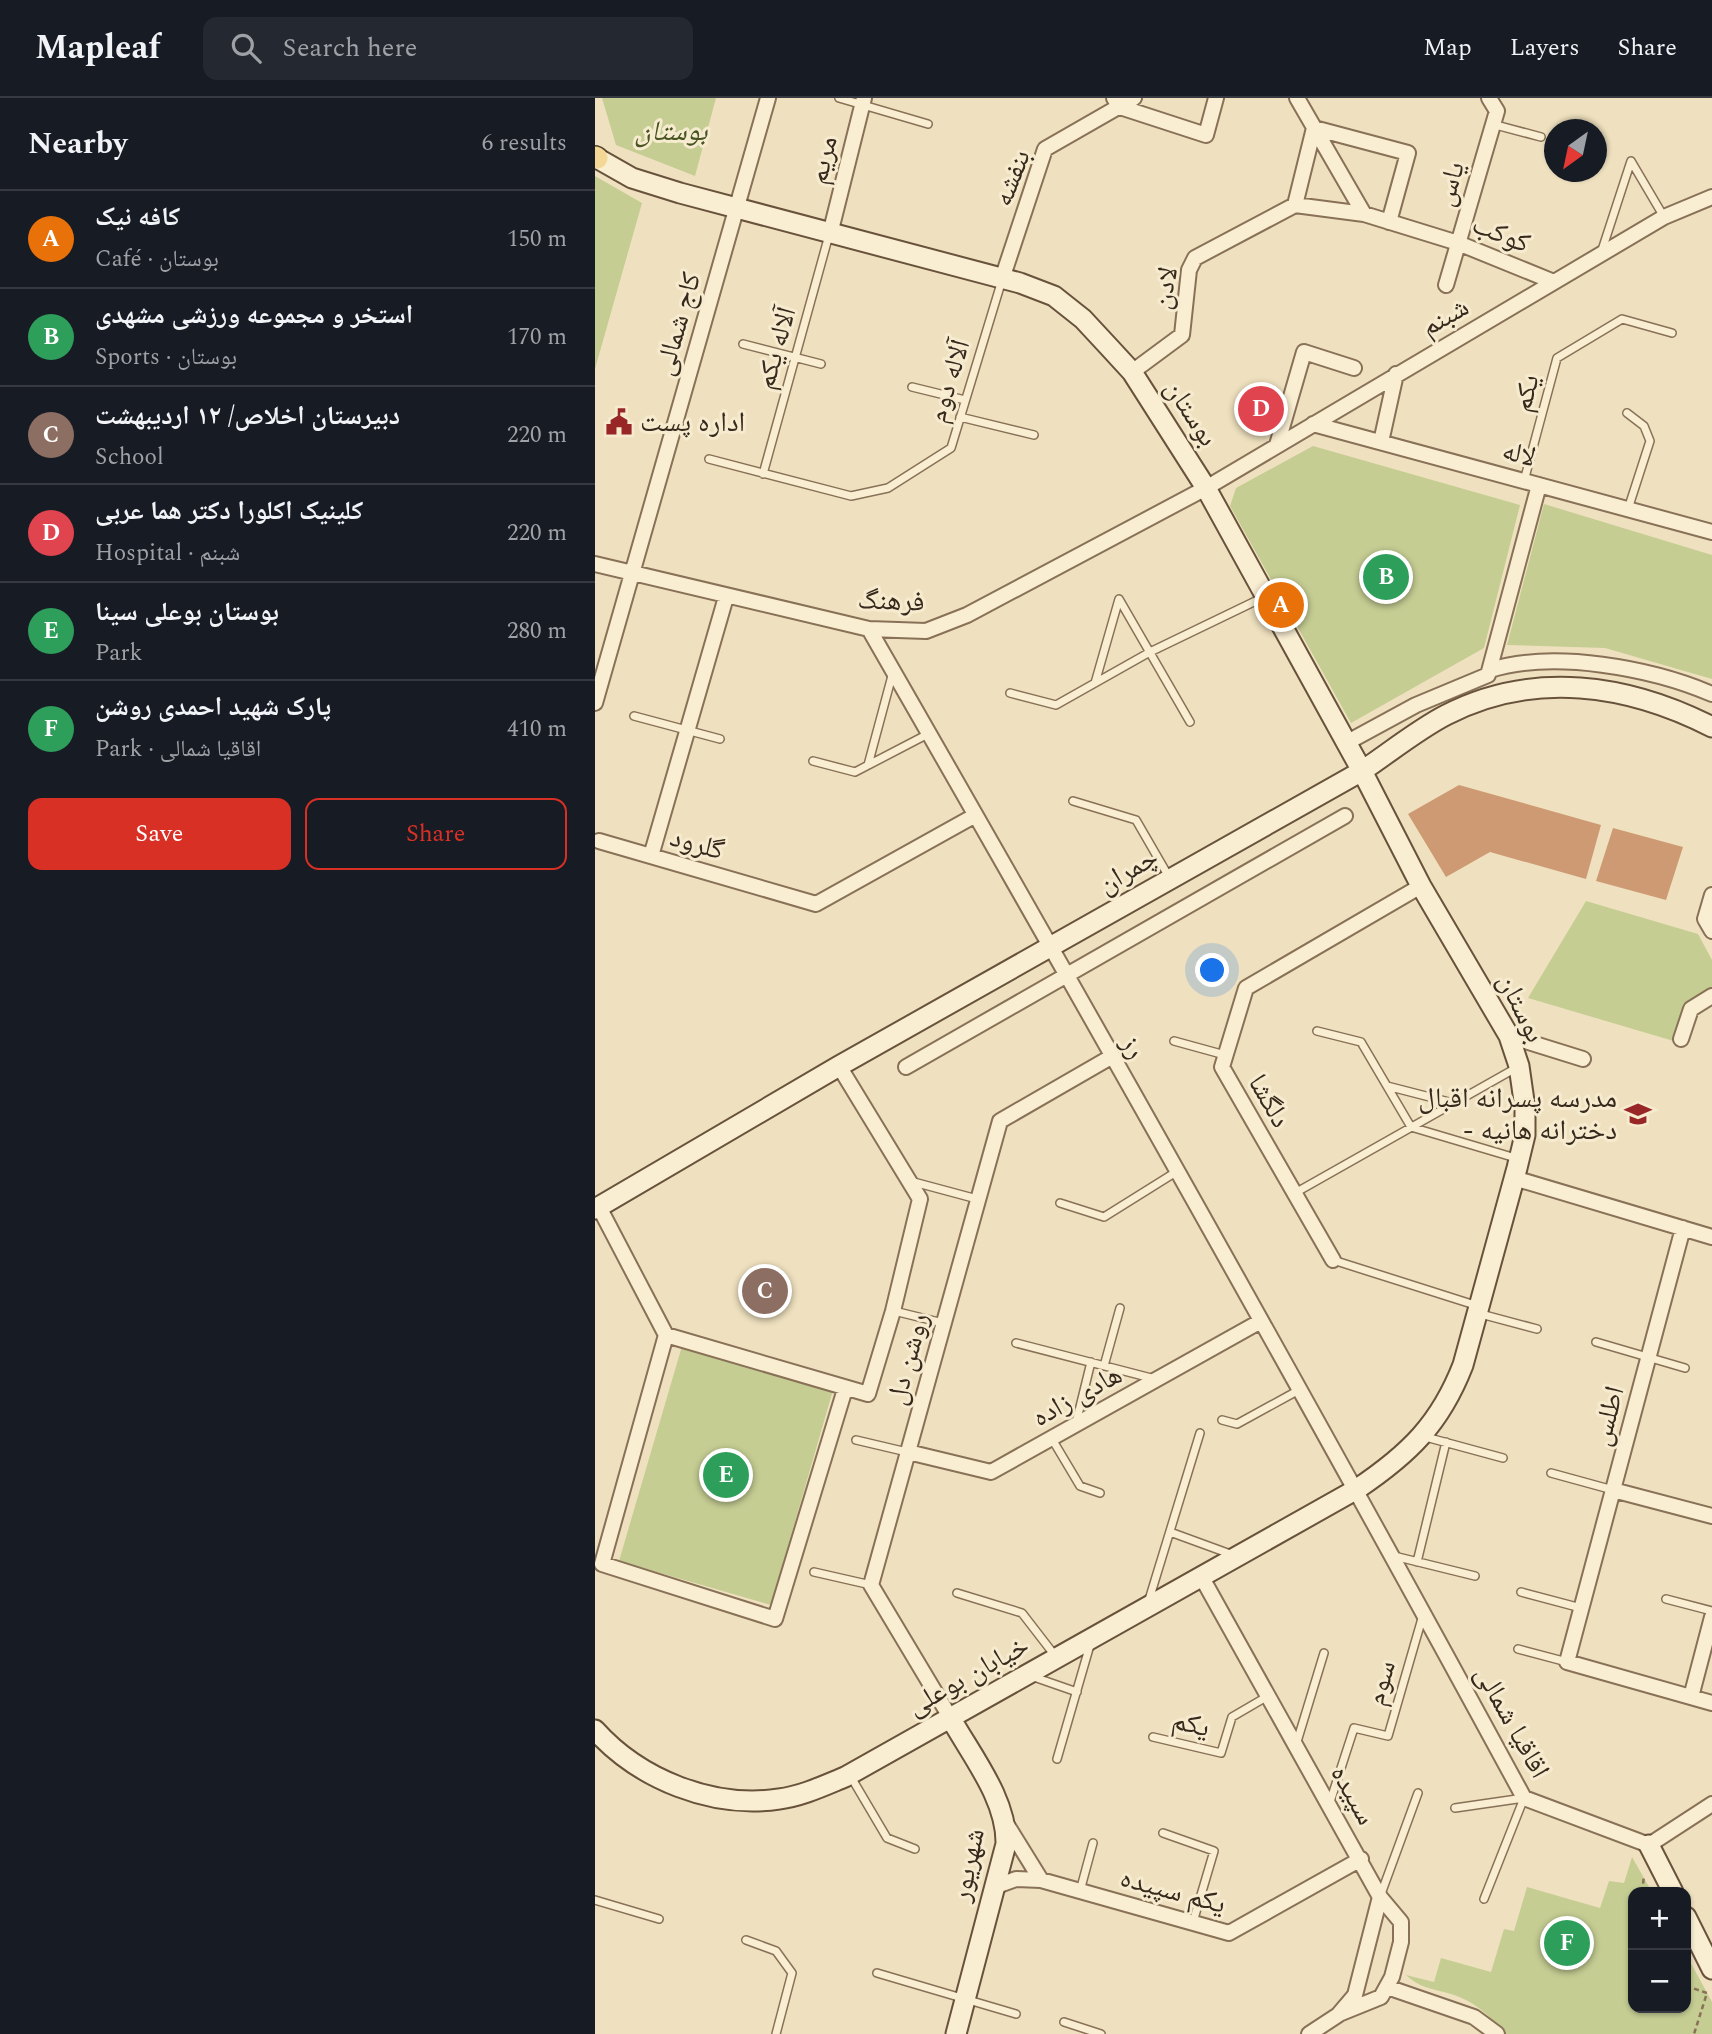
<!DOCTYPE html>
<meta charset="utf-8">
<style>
body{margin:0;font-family:Spectral,"Noto Naskh Arabic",serif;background:#242831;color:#f1f3f6}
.controls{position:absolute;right:21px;bottom:21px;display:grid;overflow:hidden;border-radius:14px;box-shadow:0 2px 5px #0004}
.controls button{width:63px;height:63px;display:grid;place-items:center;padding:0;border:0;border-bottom:2px solid #363941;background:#171b24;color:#f1f3f6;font:35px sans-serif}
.compass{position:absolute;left:949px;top:21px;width:63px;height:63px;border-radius:50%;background:#171b24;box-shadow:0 2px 5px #0004;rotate:213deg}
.you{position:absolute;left:618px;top:873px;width:24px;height:24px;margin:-18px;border:5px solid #fff;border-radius:50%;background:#1a73e8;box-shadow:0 0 0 10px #1a73e833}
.badge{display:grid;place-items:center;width:46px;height:46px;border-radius:50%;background:#d93025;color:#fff;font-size:23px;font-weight:700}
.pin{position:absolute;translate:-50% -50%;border:4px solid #fff;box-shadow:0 2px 7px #0006}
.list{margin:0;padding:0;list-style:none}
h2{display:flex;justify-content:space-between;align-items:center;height:91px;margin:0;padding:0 28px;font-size:30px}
h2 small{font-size:23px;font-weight:400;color:#9ea1a6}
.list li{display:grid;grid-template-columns:46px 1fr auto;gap:21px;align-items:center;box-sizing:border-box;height:98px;padding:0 28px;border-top:2px solid #363941}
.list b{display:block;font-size:26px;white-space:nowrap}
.list p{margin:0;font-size:23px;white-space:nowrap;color:#9ea1a6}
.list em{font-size:23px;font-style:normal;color:#9ea1a6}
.actions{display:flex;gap:14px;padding:21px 28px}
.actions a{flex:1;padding:16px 0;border:2px solid #d93025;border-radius:14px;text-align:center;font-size:24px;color:#d93025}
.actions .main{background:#d93025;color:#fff}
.icon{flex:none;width:38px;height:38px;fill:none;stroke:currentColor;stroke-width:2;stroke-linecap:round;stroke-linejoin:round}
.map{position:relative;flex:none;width:1117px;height:1936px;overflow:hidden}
header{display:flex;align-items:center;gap:42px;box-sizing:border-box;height:98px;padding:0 35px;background:#171b24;border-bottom:2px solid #363941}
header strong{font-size:33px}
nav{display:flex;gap:38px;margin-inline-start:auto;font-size:24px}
.search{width:490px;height:63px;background:#242831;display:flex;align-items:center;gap:18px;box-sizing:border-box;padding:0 24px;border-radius:14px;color:#9ea1a6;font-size:26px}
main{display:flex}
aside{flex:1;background:#171b24}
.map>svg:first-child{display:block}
.green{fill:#c5cd93}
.building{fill:#ce9a74}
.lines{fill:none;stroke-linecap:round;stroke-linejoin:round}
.lane-casing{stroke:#887157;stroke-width:10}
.street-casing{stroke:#887157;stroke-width:18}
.secondary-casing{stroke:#69523b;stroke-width:23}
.primary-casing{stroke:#553f2c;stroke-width:24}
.path{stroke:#887157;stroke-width:2.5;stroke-dasharray:5 3.5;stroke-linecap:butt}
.lane{stroke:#f9eed2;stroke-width:7}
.street{stroke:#f9eed2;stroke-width:14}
.secondary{stroke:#f9eed2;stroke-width:19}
.primary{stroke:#f3d795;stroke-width:21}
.labels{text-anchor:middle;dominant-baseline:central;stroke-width:6;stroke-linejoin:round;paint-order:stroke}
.park-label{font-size:28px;font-style:italic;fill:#475422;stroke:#f6ebcf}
.street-label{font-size:28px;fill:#37291c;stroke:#f6ebcf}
.poi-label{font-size:28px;fill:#37291c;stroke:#f6ebcf;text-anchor:start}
</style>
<header>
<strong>Mapleaf</strong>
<div class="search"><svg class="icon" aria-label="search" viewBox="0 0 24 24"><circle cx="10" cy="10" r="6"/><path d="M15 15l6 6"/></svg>Search here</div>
<nav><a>Map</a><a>Layers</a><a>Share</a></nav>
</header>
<main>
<aside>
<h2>Nearby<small>6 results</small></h2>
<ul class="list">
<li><span class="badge" style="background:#e8710a">A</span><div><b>کافه نیک</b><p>Café · بوستان</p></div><em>150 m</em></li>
<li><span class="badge" style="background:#2e9e5b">B</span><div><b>استخر و مجموعه ورزشی مشهدی</b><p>Sports · بوستان</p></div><em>170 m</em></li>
<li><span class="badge" style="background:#8d6e63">C</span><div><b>دبیرستان اخلاص/ ۱۲ اردیبهشت</b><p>School</p></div><em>220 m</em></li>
<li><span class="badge" style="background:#e0444e">D</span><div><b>کلینیک اکلورا دکتر هما عربی</b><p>Hospital · شبنم</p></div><em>220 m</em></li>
<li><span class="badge" style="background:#2e9e5b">E</span><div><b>بوستان بوعلی سینا</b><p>Park</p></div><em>280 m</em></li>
<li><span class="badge" style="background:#2e9e5b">F</span><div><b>پارک شهید احمدی روشن</b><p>Park · اقاقیا شمالی</p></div><em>410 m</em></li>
</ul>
<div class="actions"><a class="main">Save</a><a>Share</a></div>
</aside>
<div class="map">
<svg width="1117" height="1936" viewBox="0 0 1117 1936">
<rect width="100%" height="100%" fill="#efe1bf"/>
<path class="green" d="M7 0H121L100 78 21 47Z
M0 78 47 105 0 271Z
M718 348 925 407 889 550 756 625 635 408 641 390Z
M949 406 1117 457V581L1010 550 912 547Z
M991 803 1103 836 1117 862V894L1093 908 1082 944 933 900Z
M87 1248 238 1292 176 1507 24 1463Z
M1037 1759 1057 1794H1038V1910H1091V1856L1117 1904V1936H908C897 1918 877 1902 856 1896 839 1891 824 1890 811 1877L839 1884 846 1860 896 1874 909 1831 919 1833 932 1789 1005 1810 1014 1783 1029 1785Z"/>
<path class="building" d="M864 687 1006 727 991 781 895 754 851 779 813 716Z
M1018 730 1088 749 1071 802 1001 783Z"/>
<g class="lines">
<g class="lane-casing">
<path id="lane" d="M244 0 333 26
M897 26 946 39
M1006 155 1036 63 1069 119
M148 246 226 266
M317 289 370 302
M1032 315 1049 328 1055 343 1033 411
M365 319 439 337
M114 361 256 398 293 390 356 350 407 182
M168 376 234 137
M929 383 962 260 1027 221 1077 235
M500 585 524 501 595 624
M415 595 461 607 555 554 669 499
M39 618 125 641
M218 663 260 674 333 636
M273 667 298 574
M478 703 541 722 574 779
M722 933 766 944 816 1029 924 1061
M579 943 630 957
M792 988 858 1005
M315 1083 382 1101
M700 1095 921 970
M465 1105 509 1119 581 1074
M738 1162 883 1208
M299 1213 348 1225
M882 1215 942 1231
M1001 1244 1090 1270
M421 1245 560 1281
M509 1268 525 1210
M627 1322 642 1326 704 1292
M481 1325 496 1264
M827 1338 908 1360
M457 1341 485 1388 505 1395
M261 1342 312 1354
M956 1375 1018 1392
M575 1434 638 1457
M799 1458 880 1478
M822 1464 851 1344
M219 1474 276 1487
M926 1494 986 1510
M362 1495 427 1515 461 1559
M1071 1501 1117 1513
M553 1505 605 1335
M923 1551 972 1564
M436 1578 482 1594
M558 1639 626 1655 637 1619 673 1598
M701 1647 729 1555
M462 1661 495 1547
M256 1679 292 1740 320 1751
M735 1704 759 1630 793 1638 828 1517
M860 1710 929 1700 889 1801
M568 1735 619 1753 598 1824
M485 1793 498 1745
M786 1796 823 1695
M0 1802 64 1821
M151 1842 181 1853 197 1875 181 1936
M282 1875 421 1916
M469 1924 506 1936"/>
</g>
<g class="street-casing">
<path id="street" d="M519 0 525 9 611 37 621 0
M702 0 769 116 863 145 959 184
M769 116 700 107 719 30 813 55 794 124
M235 136 269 0
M407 181 450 51 539 0
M851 187 902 13 894 0
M537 274 587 237 594 172 600 160 700 107
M718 326 1117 434
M786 344 801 276
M682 347 709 254 759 270
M0 466 274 531 331 533 372 517 611 390 1069 119 1117 99
M274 531C497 919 716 1307 929 1700L1054 1747 1117 1706
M895 572C959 552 1056 570 1117 596
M0 605 173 0
M751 645 821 607 893 577 944 387
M4 743 221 806 379 718
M56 758 131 499
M1117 797 1110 821 1117 833
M914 938 988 961
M1086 941 1096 911 1117 898
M311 969 750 718
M919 1080 1117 1139
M4 1109 71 1237 7 1466 180 1521 250 1291
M1088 1130 972 1564 1117 1605
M738 1162 627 969 651 890 826 788
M71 1237 273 1296 298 1213 325 1101 244 968
M313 1354 396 1374 666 1223
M1018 1392 1117 1418
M606 1478 785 1799 760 1897 743 1917 714 1936
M1096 1599 1117 1519
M355 1619 276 1487 405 1023 516 959
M412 1727 446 1782
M399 1789 421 1781 446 1782 634 1835 766 1761
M792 1889 879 1919 902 1936
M744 1916 786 1899 797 1879 806 1844V1824L785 1799"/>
</g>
<g class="secondary-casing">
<path id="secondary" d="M0 59 37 80 85 95 425 185 459 198 488 221 514 249 537 274 611 390 767 673 826 788 914 938 924 968 930 1010V1037L922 1070 868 1267C845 1326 814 1356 762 1391L250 1679C228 1688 207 1698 184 1701 117 1711 44 1681 0 1632
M0 1111 244 968 767 673C794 655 822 632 851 617 938 572 1033 586 1117 629
M355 1619C376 1657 412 1701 411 1746L361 1936
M1054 1747 1078 1794
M1091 1819 1117 1871"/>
</g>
<g class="primary-casing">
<path id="primary" d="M0 59 2 60"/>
</g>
<path class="path" d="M1047 1794 1049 1778
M1038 1844 1034 1869 1038 1871
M1091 1888 1112 1895 1099 1936"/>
<use href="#lane" class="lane"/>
<use href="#street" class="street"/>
<use href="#secondary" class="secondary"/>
<use href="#primary" class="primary"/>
</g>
<defs>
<g id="civic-bare" transform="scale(2.1)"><path d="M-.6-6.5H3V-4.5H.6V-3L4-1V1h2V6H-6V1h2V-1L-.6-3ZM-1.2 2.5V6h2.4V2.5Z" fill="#982626" stroke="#f6ebcf" stroke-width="2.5" paint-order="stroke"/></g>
<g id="school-bare" transform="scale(2.1)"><path d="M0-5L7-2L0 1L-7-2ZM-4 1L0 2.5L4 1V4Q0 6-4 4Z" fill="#982626" stroke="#f6ebcf" stroke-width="2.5" paint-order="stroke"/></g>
</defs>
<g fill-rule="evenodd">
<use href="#civic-bare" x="24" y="324"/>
<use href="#school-bare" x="1043" y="1016"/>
</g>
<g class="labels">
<g class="park-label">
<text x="76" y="33">بوستان</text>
</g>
<g class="street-label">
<text transform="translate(228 62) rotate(-76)">مریم</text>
<text transform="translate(417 80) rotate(-69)">بنفشه</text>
<text transform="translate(855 86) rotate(-74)">یاس</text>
<text transform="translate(906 136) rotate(22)">کوکب</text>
<text transform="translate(570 190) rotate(-79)">لادن</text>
<text transform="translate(850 219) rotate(-30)">شبنم</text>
<text transform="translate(83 226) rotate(-74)">کاج شمالی</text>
<text transform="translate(181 250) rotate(-74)">آلاله یکم</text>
<text transform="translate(354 283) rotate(-73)">آلاله دوم</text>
<text transform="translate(931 295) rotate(-75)">یکم</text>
<text transform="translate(596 315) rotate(57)">بوستان</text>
<text transform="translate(924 356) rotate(15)">لاله</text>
<text transform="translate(296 503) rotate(2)">فرهنگ</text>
<text transform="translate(102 746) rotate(16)">گلرود</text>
<text transform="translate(533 773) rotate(-30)">چمران</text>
<text transform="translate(926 910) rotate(64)">بوستان</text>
<text transform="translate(538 949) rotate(60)">رز</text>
<text transform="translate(674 1003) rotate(60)">دلگشا</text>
<text transform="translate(313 1261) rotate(-75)">روشن دل</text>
<text transform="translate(482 1298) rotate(-29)">هادی زاده</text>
<text transform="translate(1013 1318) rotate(-75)">اطلس</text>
<text transform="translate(373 1578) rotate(-29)">خیابان بوعلی</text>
<text transform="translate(786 1585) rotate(-74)">سوم</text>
<text transform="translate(917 1624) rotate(61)">اقاقیا شمالی</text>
<text transform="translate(596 1626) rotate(14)">یکم</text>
<text transform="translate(758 1697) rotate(61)">سپیده</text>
<text transform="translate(373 1767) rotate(-78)">شهریور</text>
<text transform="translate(578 1793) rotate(15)">یکم سپیده</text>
</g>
<g class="poi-label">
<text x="45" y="324">اداره پست</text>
<text x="1022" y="1000" text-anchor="end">مدرسه پسرانه اقبال<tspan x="1022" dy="32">- دخترانه هانیه</tspan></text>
</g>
</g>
</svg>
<div class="controls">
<button>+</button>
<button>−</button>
</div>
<svg class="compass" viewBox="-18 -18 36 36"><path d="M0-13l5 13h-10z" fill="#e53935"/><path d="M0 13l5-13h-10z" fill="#9ea1a6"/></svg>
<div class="you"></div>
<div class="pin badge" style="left:686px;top:507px;background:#e8710a">A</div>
<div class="pin badge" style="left:791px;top:479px;background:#2e9e5b">B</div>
<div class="pin badge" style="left:170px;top:1193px;background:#8d6e63">C</div>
<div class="pin badge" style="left:666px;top:311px;background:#e0444e">D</div>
<div class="pin badge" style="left:131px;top:1377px;background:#2e9e5b">E</div>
<div class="pin badge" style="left:972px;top:1845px;background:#2e9e5b">F</div>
</div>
</main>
